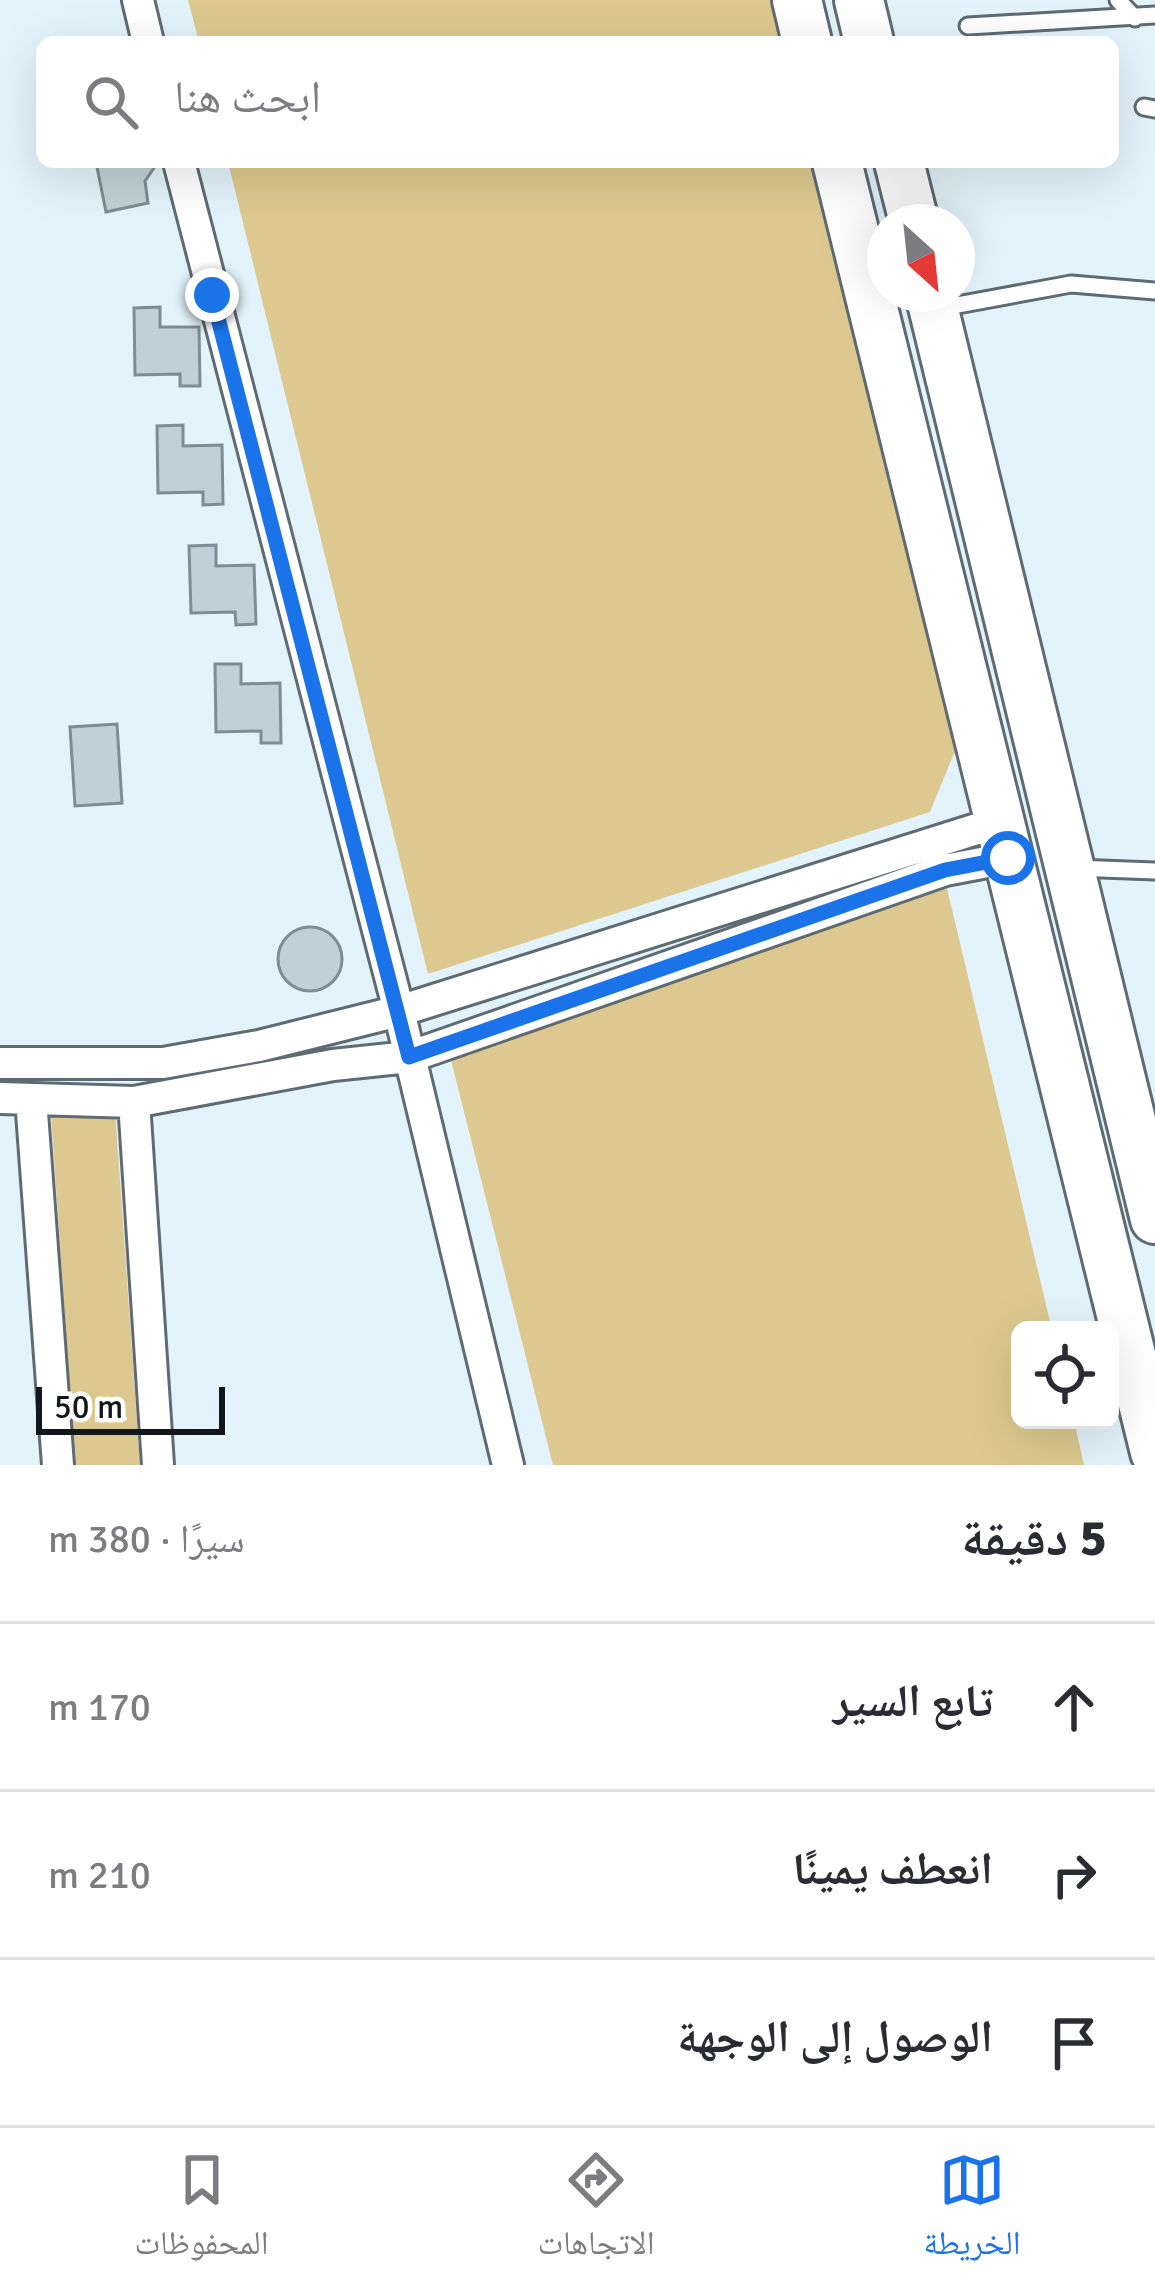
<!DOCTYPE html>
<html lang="ar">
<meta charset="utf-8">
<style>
body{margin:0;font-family:Signika,"Noto Naskh Arabic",sans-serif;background:#f2f2f3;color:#2b2b33;direction:rtl}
.controls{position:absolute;right:36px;bottom:36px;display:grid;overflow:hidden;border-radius:18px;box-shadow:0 12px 48px #0002}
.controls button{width:108px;height:108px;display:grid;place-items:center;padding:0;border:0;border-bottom:3px solid #e1e1e2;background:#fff;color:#2b2b33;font:60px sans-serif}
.compass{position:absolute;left:867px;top:204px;width:108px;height:108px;border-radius:50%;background:#fff;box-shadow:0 12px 48px #0002;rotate:153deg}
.scale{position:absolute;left:36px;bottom:30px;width:189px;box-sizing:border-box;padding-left:12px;border:6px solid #12171a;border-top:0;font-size:33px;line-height:42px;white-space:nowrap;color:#12171a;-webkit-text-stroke:9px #fff;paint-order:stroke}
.stop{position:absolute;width:36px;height:36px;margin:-27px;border:9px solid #1a73e8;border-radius:50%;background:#fff}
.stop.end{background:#1a73e8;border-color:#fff;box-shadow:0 3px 12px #0008}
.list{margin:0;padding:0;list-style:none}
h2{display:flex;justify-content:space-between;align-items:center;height:156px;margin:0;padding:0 48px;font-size:51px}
h2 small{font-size:39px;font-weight:400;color:#7c7c81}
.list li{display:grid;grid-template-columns:78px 1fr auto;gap:36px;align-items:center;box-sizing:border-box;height:168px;padding:0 48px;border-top:3px solid #e1e1e2}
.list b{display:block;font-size:45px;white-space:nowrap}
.list em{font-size:39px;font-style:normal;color:#7c7c81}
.icon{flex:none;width:66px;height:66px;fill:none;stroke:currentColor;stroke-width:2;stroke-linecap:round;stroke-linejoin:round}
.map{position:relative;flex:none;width:1155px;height:1465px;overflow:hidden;direction:ltr}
.search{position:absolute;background:#fff;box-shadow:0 12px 48px #0002;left:36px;right:36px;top:36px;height:132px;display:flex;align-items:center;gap:30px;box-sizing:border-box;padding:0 42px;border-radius:18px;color:#7c7c81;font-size:45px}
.sheet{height:660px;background:#fff}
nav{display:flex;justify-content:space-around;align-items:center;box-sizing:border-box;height:168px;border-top:3px solid #e1e1e2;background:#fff;font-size:33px;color:#7c7c81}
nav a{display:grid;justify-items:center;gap:6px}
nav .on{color:#1a73e8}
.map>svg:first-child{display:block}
.green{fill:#ddc98f}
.building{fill:#c1d0d8;stroke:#7e8c93;stroke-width:3}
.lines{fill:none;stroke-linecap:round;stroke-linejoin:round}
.service-casing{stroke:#5e6b72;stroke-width:21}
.minor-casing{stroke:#5e6b72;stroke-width:36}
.trunk-casing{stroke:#5e6b72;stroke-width:54}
.service{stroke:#fff;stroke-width:15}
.minor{stroke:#fff;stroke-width:30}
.trunk{stroke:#fff;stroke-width:48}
.route{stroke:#1a73e8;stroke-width:15}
</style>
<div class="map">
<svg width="1155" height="1465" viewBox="0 0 1155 1465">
<rect width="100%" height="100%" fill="#e3f3fb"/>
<path class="green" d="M188 0H770L781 42H199Z
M228 162H811L957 746 930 812 428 974Z
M946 884 1052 1330H1020V1420H1074L1084 1465H553L449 1052Z
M115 1109 140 1465H75L51 1114Z"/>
<path class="building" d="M96 162H158L145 181 148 203 106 212Z
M160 307V327H199L200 386H180V374L135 375 134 308Z
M183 425V446L222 445 223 504 203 505V492L158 493 157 426Z
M216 545V566L254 565 256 624 236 625 235 612 191 613 189 546Z
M215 664H241V684L280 683 281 743H261V731L216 732Z
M117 724 122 803 75 806 70 727Z
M278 959a32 32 0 1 1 64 0a32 32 0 1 1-64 0Z"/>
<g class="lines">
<g class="service-casing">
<path id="service" d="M1118 0 1135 18
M968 26 1155 15
M1144 107 1155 109
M941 308 1071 284 1155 291
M1074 868 1155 871"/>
</g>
<g class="minor-casing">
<path id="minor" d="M138 0 148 42
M179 162 399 1011 508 1465
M0 1063H163L259 1046 399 1011 999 822
M0 1098 134 1102 333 1065 409 1057 945 870 1008 858
M31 1099 58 1465
M134 1102 158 1465"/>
</g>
<g class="trunk-casing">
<path id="trunk" d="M797 0 807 42
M859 0 869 42
M837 162 1155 1452
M899 162 914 222
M930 294 1155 1219"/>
</g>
<use href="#service" class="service"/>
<use href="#minor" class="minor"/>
<use href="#trunk" class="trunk"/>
</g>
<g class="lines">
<path class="route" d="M212 295 409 1057 945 870 1008 858"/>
</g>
</svg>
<div class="controls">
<button><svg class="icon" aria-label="locate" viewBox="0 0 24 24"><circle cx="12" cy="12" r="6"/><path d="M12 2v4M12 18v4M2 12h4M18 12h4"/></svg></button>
</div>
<svg class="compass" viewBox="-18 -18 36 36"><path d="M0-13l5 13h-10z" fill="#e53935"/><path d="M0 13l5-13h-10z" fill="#7c7c81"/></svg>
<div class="scale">50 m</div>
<div class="stop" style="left:1008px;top:858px"></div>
<div class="stop end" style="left:212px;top:295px"></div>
<div class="search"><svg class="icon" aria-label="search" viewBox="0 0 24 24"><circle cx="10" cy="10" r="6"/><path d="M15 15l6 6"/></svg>ابحث هنا</div>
</div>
<section class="sheet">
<h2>5 دقيقة<small>سيرًا · 380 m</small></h2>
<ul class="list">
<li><svg class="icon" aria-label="ahead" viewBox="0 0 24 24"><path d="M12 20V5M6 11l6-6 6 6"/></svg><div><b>تابع السير</b></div><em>170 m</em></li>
<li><svg class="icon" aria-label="right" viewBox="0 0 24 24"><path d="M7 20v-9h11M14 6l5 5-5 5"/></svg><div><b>انعطف يمينًا</b></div><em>210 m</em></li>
<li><svg class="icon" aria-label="arrive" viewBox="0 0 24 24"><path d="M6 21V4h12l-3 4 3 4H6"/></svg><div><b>الوصول إلى الوجهة</b></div></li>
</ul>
</section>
<nav>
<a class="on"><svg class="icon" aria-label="map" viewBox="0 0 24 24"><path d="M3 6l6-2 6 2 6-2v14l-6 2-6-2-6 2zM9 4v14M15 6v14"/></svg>الخريطة</a>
<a><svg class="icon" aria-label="directions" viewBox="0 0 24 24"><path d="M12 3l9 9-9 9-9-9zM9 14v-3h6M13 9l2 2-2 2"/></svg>الاتجاهات</a>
<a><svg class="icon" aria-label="saved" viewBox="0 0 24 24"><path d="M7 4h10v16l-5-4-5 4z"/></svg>المحفوظات</a>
</nav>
